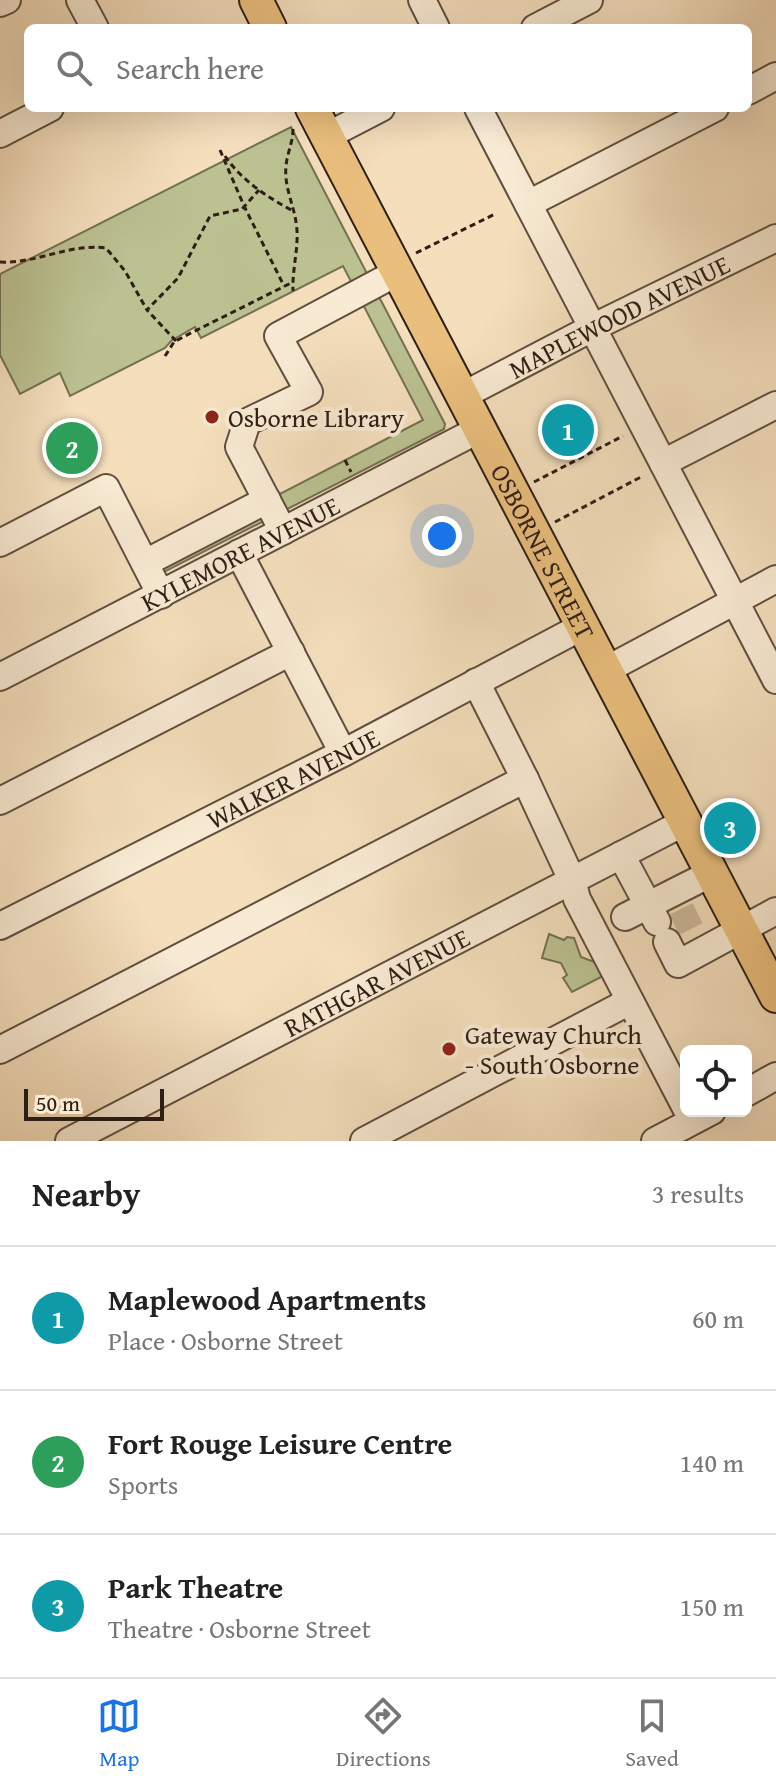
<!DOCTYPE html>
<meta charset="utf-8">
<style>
body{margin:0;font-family:"Gentium Book Plus",serif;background:#f2f2f2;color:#222}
.controls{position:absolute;right:24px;bottom:24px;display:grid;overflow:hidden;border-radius:12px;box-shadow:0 8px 32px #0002}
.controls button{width:72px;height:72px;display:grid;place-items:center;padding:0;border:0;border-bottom:2px solid #e0e0e0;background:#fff;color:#222;font:40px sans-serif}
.scale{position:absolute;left:24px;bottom:20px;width:140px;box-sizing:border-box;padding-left:8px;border:4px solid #2e1f15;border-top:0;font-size:22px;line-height:28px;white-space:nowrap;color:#2e1f15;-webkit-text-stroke:6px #f8ead3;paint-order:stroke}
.you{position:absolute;left:442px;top:536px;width:28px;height:28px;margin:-20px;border:6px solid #fff;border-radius:50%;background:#1a73e8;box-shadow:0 0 0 12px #1a73e833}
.badge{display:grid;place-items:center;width:52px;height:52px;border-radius:50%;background:#1a73e8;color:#fff;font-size:26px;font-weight:700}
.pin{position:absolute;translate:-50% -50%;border:4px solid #fff;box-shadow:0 2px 8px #0006}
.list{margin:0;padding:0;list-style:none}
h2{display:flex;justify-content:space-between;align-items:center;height:104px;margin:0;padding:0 32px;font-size:34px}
h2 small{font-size:26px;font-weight:400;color:#767676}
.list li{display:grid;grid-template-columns:52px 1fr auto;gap:24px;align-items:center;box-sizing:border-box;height:144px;padding:0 32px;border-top:2px solid #e0e0e0}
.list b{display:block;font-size:30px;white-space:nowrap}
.list p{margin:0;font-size:26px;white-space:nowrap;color:#767676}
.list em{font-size:26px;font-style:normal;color:#767676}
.icon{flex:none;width:44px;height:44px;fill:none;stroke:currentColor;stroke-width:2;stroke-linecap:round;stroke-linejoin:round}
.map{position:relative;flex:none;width:776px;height:1141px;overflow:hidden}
.search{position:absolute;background:#fff;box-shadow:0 8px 32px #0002;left:24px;right:24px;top:24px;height:88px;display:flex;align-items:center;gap:20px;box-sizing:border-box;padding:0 28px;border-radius:12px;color:#767676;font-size:30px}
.sheet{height:536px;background:#fff}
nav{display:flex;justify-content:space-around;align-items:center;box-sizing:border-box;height:112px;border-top:2px solid #e0e0e0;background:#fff;font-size:22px;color:#767676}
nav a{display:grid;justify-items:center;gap:4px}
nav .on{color:#1a73e8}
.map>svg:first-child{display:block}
.green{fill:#bbc191;stroke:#747053;stroke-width:2}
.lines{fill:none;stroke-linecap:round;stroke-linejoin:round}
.minor-tunnel{stroke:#ccb89b;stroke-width:26;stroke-dasharray:26 13;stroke-linecap:butt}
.minor-casing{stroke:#604f3f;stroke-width:30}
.major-casing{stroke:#2e1f15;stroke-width:36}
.path{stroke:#2e1f15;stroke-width:3;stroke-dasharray:6 4;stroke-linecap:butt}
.minor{stroke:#f8ead3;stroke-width:26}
.major{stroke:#eabf7e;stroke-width:32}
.poi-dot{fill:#8f2418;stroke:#f8ead3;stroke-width:3}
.labels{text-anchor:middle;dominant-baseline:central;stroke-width:8;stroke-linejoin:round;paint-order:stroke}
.street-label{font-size:26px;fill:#2e1f15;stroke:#f8ead3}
.poi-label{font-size:26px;fill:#2e1f15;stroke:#f8ead3;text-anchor:start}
</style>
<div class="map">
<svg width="776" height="1141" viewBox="0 0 776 1141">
<rect width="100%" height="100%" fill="#f4debc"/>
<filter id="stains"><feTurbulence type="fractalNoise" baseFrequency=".0025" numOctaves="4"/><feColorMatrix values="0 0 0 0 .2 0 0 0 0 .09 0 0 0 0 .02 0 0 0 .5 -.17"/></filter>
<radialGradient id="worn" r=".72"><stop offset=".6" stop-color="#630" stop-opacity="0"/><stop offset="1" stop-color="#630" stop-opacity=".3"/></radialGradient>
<path class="green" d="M291 127 445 424 444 429 160 574 152 560 423 420 343 266 201 338 195 327 171 341 165 348 70 396 60 373 20 394 0 355V274Z
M549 934 564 940 567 937 574 938 581 957 597 963 603 976 572 992 563 978 567 975 561 963 542 958Z"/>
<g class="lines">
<path class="minor-tunnel" d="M681 909 691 929"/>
<g class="minor-casing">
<g id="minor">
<path d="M80 0 95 28"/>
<path d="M422 0 436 28"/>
<path d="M0 3 7 0"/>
<path d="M535 28 589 0"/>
<path d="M748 91 776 76"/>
<path d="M478 108 776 680"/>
<path d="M0 134 50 108"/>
<path d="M327 136 381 108"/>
<path d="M528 204 715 108"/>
<path id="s1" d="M462 396 594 327 776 238"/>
<path d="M663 463 776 405"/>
<path d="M283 531 239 447 247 422 309 392 278 336 398 272"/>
<path d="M0 543 106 488 161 595"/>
<path d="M239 553 343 753"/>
<path d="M145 563 267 500"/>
<path d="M606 670 776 579"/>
<path id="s2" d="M0 677 480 429"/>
<path d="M476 682 525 779 572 880 577 899 686 1108"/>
<path d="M0 801 291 652"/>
<path d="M621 855 657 922"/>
<path d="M625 917 712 873"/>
<path id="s3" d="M0 926 343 753 583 626"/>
<path d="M667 942 678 964 776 911"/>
<path d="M0 1050 525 779"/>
<path d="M746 1093 776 1076"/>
<path id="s4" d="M69 1141 685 822"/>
<path d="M364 1141 630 1001"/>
<path d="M655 1141 712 1111"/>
</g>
</g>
<g class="major-casing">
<g id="major">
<path d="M256 0 270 28"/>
<path id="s5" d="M312 108 776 996"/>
</g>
</g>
<path class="path" d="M293 129C293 142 287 154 286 166 284 186 293 203 296 222 300 245 292 267 293 291
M220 150 244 206 284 286
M225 156C241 180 267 197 293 211
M416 253 495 214
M0 262C36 264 70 243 106 248L125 271 147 310
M176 341 147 310 178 278 210 216 242 209 259 190
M165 356 174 342 185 336 293 282
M345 460 351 472
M534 482 623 436
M555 522 641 477"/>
<use href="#minor" class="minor"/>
<use href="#major" class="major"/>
</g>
<g class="poi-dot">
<circle cx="212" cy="417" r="8"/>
<circle cx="449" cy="1049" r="8"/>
</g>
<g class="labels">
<g class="street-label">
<text stroke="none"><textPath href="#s1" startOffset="176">MAPLEWOOD AVENUE</textPath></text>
<text stroke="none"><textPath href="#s5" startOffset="500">OSBORNE STREET</textPath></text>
<text stroke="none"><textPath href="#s2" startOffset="270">KYLEMORE AVENUE</textPath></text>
<text stroke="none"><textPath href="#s3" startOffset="328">WALKER AVENUE</textPath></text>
<text stroke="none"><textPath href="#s4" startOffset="346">RATHGAR AVENUE</textPath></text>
</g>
<g class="poi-label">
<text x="228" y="417">Osborne Library</text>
<text x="465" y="1034">Gateway Church<tspan x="465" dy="30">- South Osborne</tspan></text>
</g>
</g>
<rect width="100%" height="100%" filter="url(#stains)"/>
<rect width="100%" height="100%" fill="url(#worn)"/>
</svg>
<div class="controls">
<button><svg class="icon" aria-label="locate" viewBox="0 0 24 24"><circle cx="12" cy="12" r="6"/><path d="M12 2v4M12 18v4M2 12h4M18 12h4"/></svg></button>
</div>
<div class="scale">50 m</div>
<div class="you"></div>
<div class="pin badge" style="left:568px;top:430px;background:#0f9aa8">1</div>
<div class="pin badge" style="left:72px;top:448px;background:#2e9e5b">2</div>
<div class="pin badge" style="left:730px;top:828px;background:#0f9aa8">3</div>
<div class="search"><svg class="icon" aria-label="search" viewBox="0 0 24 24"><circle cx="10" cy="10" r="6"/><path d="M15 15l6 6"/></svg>Search here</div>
</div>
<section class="sheet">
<h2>Nearby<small>3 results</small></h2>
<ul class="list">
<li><span class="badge" style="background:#0f9aa8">1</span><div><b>Maplewood Apartments</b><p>Place · Osborne Street</p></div><em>60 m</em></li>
<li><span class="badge" style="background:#2e9e5b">2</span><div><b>Fort Rouge Leisure Centre</b><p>Sports</p></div><em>140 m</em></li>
<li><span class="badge" style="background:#0f9aa8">3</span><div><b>Park Theatre</b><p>Theatre · Osborne Street</p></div><em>150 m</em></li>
</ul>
</section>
<nav>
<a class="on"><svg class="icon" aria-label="map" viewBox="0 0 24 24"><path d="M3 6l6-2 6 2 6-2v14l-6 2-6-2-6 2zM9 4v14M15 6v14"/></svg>Map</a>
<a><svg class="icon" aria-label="directions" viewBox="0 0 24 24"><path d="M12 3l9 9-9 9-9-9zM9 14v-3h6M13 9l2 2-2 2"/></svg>Directions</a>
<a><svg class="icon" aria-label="saved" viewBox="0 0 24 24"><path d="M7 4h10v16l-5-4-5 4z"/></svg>Saved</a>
</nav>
